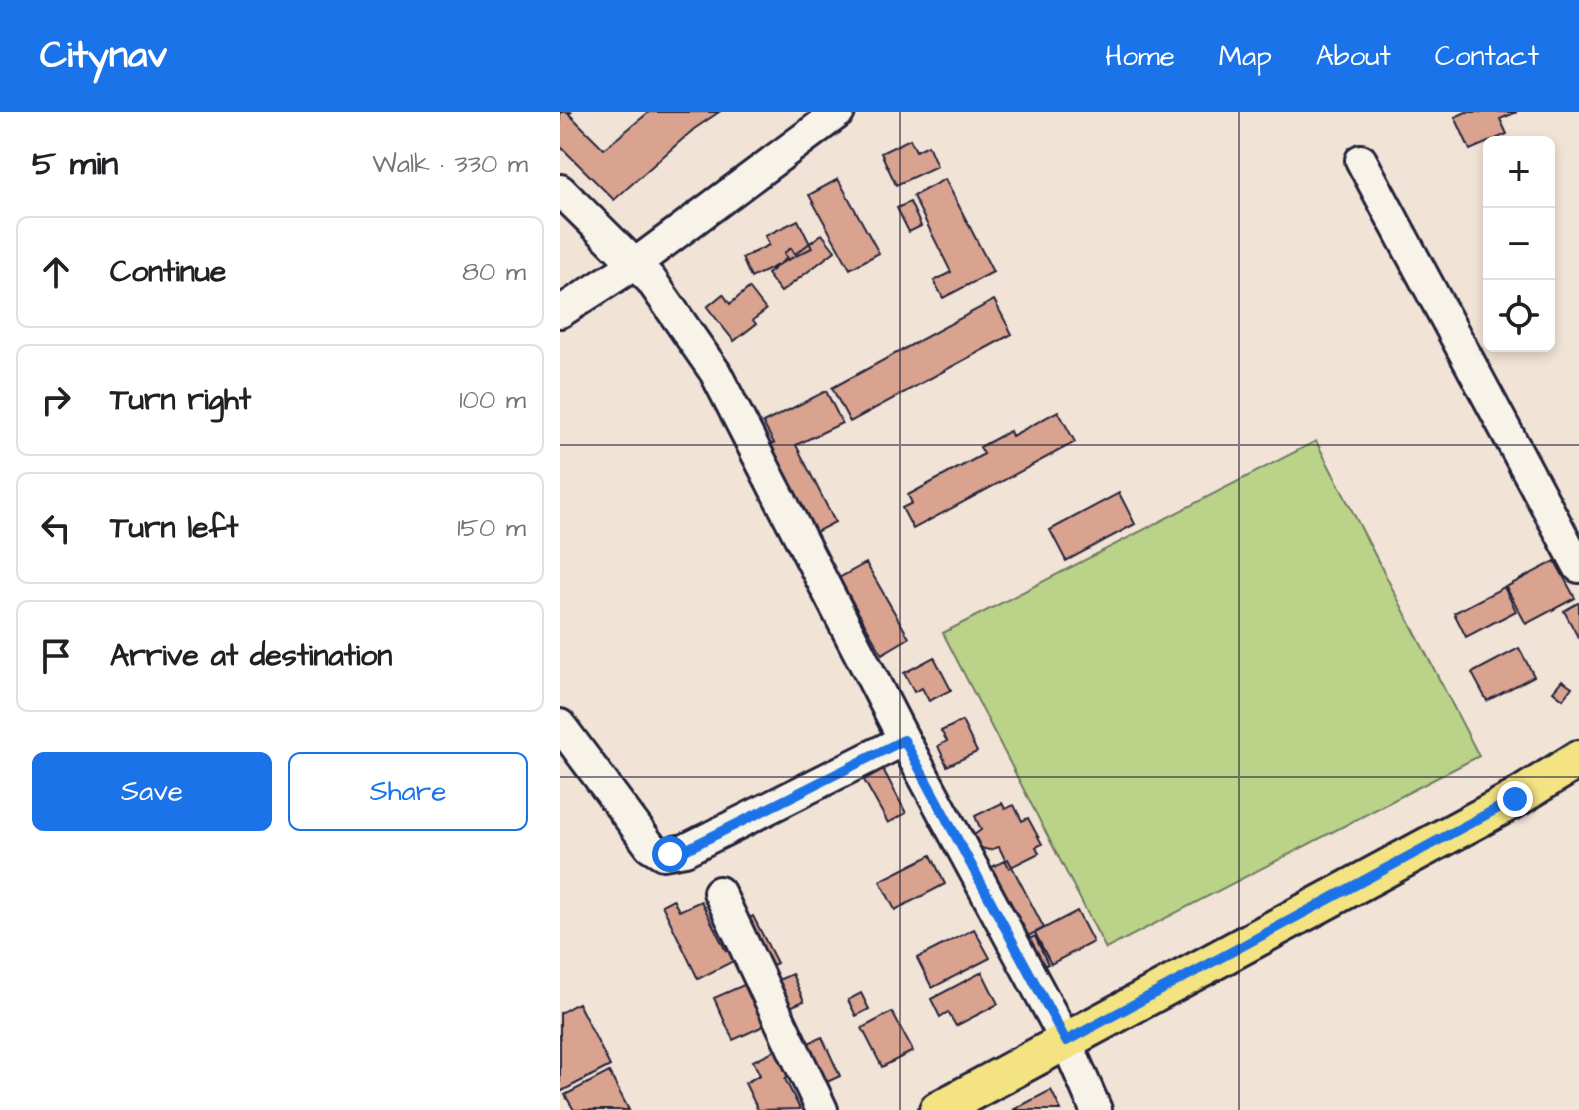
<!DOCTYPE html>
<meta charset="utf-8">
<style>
body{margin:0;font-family:"Architects Daughter",sans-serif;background:#f6f6f6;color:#202124}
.controls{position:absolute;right:24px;top:24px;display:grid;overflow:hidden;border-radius:12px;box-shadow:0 4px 12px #0003}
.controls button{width:72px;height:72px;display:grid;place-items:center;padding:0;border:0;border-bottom:2px solid #e0e0e0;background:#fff;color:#202124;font:40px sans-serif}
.stop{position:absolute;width:24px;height:24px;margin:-18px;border:6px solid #1a73e8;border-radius:50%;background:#fff}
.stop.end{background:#1a73e8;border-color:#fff;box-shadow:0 2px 8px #0008}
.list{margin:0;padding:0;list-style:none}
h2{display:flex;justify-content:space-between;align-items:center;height:104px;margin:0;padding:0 32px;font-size:34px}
h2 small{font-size:26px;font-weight:400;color:#757577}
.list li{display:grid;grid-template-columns:52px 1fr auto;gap:24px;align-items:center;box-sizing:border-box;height:112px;margin:0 16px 16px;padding:0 16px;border:2px solid #e0e0e0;border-radius:12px}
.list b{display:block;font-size:30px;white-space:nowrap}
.list em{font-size:26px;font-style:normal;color:#757577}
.actions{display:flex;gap:16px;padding:24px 32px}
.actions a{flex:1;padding:18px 0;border:2px solid #1a73e8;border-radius:12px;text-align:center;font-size:28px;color:#1a73e8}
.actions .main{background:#1a73e8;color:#fff}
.icon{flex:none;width:44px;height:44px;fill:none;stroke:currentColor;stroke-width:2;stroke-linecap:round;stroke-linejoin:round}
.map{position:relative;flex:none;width:1019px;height:998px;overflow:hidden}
header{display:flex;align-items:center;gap:48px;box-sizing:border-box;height:112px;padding:0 40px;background:#1a73e8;color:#fff}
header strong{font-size:38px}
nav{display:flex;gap:44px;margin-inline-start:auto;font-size:28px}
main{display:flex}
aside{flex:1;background:#fff}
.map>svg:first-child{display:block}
.green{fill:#bbd289;stroke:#6e7a62;stroke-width:2}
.building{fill:#d9a390;stroke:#22223b;stroke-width:2}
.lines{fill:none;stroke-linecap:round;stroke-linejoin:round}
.minor-casing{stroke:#22223b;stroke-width:36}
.major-casing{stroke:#22223b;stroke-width:42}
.minor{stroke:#f7f3e8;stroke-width:30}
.major{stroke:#f4e382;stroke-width:36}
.route{stroke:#1a73e8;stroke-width:10}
.grid{fill:none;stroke:#22223b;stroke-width:2;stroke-opacity:0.55}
</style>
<header>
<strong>Citynav</strong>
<nav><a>Home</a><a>Map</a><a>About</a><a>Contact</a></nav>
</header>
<main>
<aside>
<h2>5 min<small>Walk · 330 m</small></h2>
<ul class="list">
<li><svg class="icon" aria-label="ahead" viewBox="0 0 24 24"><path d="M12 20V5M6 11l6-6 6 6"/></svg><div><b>Continue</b></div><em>80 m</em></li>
<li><svg class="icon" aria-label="right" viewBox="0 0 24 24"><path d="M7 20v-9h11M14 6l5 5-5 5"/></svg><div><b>Turn right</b></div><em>100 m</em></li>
<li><svg class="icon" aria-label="left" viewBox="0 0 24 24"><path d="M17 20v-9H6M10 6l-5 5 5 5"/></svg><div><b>Turn left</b></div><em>150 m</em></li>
<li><svg class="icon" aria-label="arrive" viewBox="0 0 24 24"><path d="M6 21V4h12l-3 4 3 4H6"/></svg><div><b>Arrive at destination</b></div></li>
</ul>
<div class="actions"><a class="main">Save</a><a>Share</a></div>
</aside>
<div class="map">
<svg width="1019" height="998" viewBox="0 0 1019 998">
<rect width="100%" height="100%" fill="#f1e3d6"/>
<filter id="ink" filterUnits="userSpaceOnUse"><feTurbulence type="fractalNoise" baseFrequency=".0125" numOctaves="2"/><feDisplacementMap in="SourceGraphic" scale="16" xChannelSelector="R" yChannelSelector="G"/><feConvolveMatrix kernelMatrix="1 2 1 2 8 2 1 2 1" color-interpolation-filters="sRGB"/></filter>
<g filter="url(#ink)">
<path class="green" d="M756 329 919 644 546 837 383 521Z"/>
<path class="building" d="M0 0H11L9 2 44 37 89 0H159L134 17 54 88 0 34Z
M906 0H957L940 7 947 22 910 38 895 5Z
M350 27 356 39 368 33 377 54 336 73 321 41Z
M278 67 319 141 290 157 249 83Z
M385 67 433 160 383 186 374 169 391 160 353 84Z
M350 90 361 114 349 120 337 96Z
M238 108 252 136 191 166 182 146 209 133 205 124Z
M262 122 275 139 221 180 207 162 227 146 224 141 231 136 235 142Z
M189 176 206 198 193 208 196 212 174 229 147 195 163 182 170 192Z
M434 188 452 222 290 310 272 276Z
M266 279 282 311 236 333 275 410 254 421 198 339 214 331 203 311Z
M498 299 515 330 353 417 342 396 352 391 348 383 424 342 420 335 450 319 452 324Z
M559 381 575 412 506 449 490 418Z
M995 449 1015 486 966 512 946 475Z
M306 451 349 526 322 542 279 466Z
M944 475 956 499 906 525 894 501Z
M1018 491 1019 492V527L1004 499Z
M959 536 974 564 927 589 912 561Z
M374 545 391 578 369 589 362 576 354 580 344 561Z
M1002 568 1012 575 1003 587 993 579Z
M402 609 417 640 387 654 378 634 387 629 381 619Z
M323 657 346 701 328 711 304 668Z
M442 691 445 697 454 693 462 709 468 706 482 732 476 735 479 741 449 756 439 735 429 738 421 736 414 731V723L421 718 415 704Z
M371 743 385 772 335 798 320 769Z
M448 747 484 816 462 827 426 758Z
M113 787 119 799 141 789 166 839 173 835 164 818 193 804 217 851 190 864 181 845 138 867 102 793Z
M517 799 533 830 491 852 475 821Z
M414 817 430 846 372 876 357 846Z
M475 824 488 852 478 857 465 829Z
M422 860 438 892 396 914 388 900 380 905 371 887Z
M232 862 244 889 214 902 216 869Z
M193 869 212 910 173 928 154 886Z
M301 881 309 897 296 904 288 888Z
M18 891 50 954 0 980V901Z
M332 900 353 939 322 955 302 916Z
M262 925 280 964 250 978 232 938Z
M219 936 232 963 225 967 240 997 198 998 185 971 200 963 193 949Z
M49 960 69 998H14L5 983Z
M491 978 501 998H453Z"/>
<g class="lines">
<g class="minor-casing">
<path id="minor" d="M801 48 1019 455
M0 78 91 168 155 260 344 628 506 929 536 998
M0 200 75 152 279 0
M0 613 90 734 103 742 125 738 344 628
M159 780 262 998"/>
</g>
<g class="major-casing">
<path id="major" d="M378 998 955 687 1019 647"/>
</g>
<use href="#minor" class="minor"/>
<use href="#major" class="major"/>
</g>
</g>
<g class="lines" filter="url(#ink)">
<path class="route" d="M110 742 125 738 344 628 506 929 955 687"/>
</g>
<path class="grid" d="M340 0V998M679 0V998M0 333H1019M0 665H1019"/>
</svg>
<div class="controls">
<button>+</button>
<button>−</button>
<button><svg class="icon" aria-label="locate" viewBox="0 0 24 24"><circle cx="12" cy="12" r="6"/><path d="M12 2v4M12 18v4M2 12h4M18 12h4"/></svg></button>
</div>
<div class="stop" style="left:110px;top:742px"></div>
<div class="stop end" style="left:955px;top:687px"></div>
</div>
</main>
